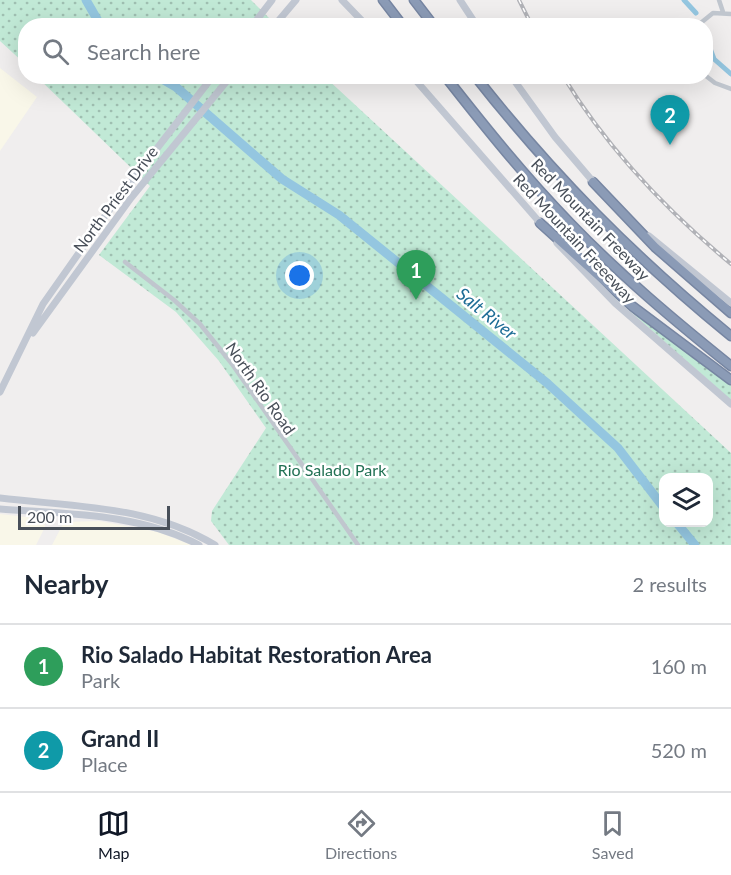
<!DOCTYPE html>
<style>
body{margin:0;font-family:Lato,sans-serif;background:#f6f6f7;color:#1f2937}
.controls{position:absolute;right:18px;bottom:18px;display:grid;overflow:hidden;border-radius:12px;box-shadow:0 6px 24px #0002}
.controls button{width:54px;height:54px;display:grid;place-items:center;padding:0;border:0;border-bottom:2px solid #e0e1e3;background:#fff;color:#1f2937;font:30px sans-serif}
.scale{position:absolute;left:18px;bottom:15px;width:152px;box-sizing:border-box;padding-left:6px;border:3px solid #484f59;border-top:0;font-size:16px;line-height:21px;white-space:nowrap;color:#484f59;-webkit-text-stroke:4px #fff;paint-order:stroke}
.you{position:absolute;left:300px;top:276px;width:21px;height:21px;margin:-15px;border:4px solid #fff;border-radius:50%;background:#1a73e8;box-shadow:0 0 0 9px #1a73e833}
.badge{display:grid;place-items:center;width:39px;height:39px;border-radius:50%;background:#111827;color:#fff;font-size:20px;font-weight:700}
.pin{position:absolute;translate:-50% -50px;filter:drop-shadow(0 2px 3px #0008)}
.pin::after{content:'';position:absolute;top:32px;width:21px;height:18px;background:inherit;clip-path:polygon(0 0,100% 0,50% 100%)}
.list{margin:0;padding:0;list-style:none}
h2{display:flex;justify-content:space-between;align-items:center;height:78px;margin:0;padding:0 24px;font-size:26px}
h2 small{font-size:20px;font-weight:400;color:#747a83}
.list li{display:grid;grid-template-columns:39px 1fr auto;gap:18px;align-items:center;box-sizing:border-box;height:84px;padding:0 24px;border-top:2px solid #e0e1e3}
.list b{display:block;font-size:22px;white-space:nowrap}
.list p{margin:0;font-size:20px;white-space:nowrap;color:#747a83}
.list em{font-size:20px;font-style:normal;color:#747a83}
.icon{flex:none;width:33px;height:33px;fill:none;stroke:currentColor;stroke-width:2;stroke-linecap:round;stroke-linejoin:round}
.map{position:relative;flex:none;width:731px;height:545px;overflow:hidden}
.search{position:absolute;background:#fff;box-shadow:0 6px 24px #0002;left:18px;right:18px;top:18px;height:66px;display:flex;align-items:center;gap:15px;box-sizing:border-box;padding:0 21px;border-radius:24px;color:#747a83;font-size:22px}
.sheet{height:246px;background:#fff}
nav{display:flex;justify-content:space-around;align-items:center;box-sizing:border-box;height:84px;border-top:2px solid #e0e1e3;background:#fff;font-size:16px;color:#747a83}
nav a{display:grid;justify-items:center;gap:3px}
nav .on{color:#111827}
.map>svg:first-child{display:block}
.commercial{fill:#f9f7e9}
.grass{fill:url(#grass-dots);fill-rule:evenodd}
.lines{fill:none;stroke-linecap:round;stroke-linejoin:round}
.canal{stroke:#94c6e0;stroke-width:5}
.river{stroke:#94c6e0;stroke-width:9}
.highway-casing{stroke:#7786a2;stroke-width:11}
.street{stroke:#c0c6ce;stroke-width:4.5}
.secondary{stroke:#c1c7d2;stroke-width:7}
.highway{stroke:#8b9bb6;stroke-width:8}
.rail-casing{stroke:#b1b2b7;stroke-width:4}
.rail{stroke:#fff;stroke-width:1.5;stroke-dasharray:4.5;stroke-linecap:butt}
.labels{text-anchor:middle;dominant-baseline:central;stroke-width:5;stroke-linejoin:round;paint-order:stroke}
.street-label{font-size:16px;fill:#484f59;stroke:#fff}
.park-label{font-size:16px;fill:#227154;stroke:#fff}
.water-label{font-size:18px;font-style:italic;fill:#1e6d96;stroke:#fff}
</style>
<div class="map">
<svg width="731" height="545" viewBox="0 0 731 545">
<defs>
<pattern id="grass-dots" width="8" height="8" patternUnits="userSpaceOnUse" patternTransform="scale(1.5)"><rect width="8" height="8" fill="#c1e9d6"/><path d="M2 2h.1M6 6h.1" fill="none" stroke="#9fbfb1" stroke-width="1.8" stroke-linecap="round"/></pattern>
</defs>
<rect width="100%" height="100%" fill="#f0eeee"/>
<path class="commercial" d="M0 68 37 97 0 151Z
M0 514 44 519 45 527 36 545H0Z
M99 521 158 532 191 545H52L64 522Z"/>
<path class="grass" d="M0 0H251L276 25 26 26 25 64 0 41Z
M37 77H325L731 453V545H229L211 521 212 511 266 428 219 361 176 312 99 255 150 186ZM664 478H708V522H664Z
M608 292 731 383V400Z"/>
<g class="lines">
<path class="canal" d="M684 0 696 13
M706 38 714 59 731 74"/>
<path class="river" d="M86 0 101 26
M157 76 176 87 282 179 339 215 547 383 618 448 664 508
M676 522 695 545"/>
<g class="highway-casing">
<path id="highway" d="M383 0 403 26
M414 0 434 26
M445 76C485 127 525 177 570 223 620 275 675 321 731 366
M475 76C553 175 634 257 731 336
M593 182 655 247 731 313
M540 223 632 306 731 380"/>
</g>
<path class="street" d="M719 0 723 12
M697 26 713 13 731 14
M706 76 715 83 731 89
M125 262 174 300 200 324 232 364 358 545"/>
<path class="secondary" d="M342 0 367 26
M460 0 477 26
M252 26 272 0
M274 26 296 0
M412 76 542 225
M511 76 555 137 596 185
M649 236 731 303
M557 243 615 303 731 404
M33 333 131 198 231 76
M0 392 43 304 107 213 213 76
M0 498C74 507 149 505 215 545
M0 509C67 514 138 513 199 545"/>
<use href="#highway" class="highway"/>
<g class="rail-casing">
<path id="rail" d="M519 0 532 26
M563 76C607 148 666 210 731 264"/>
</g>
<use href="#rail" class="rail"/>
</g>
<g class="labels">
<g class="street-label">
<text transform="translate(115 199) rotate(-53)">North Priest Drive</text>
<text transform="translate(591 219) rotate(46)">Red Mountain Freeway</text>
<text transform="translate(575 238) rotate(47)">Red Mountain Freeeway</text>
<text transform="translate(261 388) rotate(55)">North Rio Road</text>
</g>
<g class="park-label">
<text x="332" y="469">Rio Salado Park</text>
</g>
<g class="water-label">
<text transform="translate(487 313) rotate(39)">Salt River</text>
</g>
</g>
</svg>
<div class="controls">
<button><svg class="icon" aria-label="layers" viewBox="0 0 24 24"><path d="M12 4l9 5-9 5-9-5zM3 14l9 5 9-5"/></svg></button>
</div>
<div class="scale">200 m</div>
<div class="you"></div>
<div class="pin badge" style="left:416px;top:300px;background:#2e9e5b">1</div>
<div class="pin badge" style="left:670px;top:145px;background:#0f9aa8">2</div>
<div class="search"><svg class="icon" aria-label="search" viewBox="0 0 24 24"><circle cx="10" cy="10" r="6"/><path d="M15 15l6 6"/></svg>Search here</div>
</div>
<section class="sheet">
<h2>Nearby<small>2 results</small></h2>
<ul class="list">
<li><span class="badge" style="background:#2e9e5b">1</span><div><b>Rio Salado Habitat Restoration Area</b><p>Park</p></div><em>160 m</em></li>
<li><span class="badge" style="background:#0f9aa8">2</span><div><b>Grand II</b><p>Place</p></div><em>520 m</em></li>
</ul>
</section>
<nav>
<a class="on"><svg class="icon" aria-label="map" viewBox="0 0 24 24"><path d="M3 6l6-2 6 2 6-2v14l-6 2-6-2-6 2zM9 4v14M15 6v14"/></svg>Map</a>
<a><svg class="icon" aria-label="directions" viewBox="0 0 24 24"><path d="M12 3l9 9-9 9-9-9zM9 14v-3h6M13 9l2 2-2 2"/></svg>Directions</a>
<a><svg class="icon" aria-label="saved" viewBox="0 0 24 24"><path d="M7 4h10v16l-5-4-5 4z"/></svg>Saved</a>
</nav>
